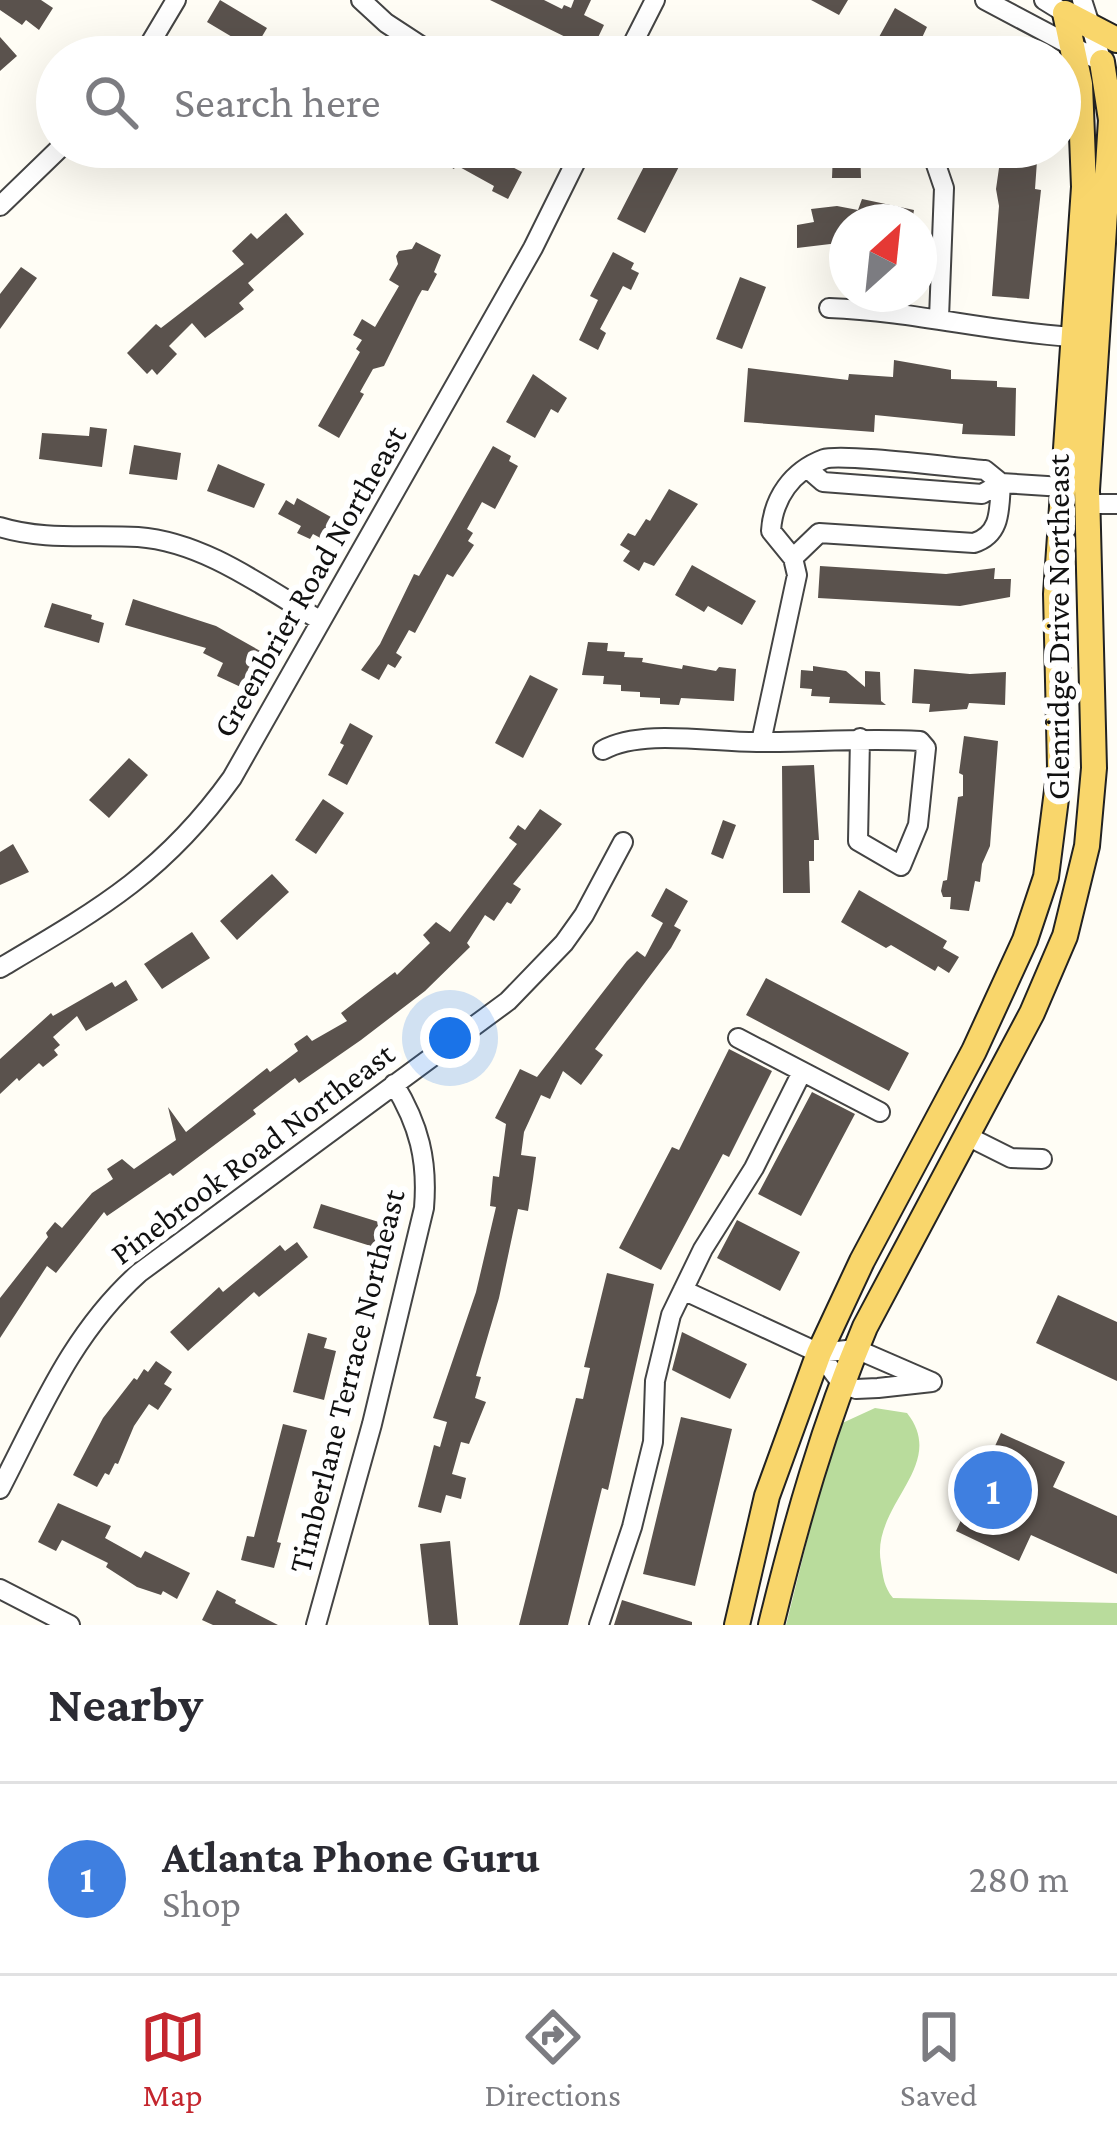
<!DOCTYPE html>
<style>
body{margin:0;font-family:"Crimson Pro",serif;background:#f2f2f3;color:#2b2b33}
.compass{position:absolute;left:829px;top:204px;width:108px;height:108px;border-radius:50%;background:#fff;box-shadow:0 12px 48px #0002;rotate:27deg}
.you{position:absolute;left:450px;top:1038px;width:42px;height:42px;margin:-30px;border:9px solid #fff;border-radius:50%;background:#1a73e8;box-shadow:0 0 0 18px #1a73e833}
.badge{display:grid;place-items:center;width:78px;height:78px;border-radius:50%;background:#c4262e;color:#fff;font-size:39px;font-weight:700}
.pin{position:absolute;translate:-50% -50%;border:6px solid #fff;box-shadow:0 3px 12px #0006}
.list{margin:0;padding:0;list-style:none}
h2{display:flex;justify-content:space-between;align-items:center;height:156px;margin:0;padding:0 48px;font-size:51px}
h2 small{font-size:39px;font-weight:400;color:#7c7c81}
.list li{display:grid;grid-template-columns:78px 1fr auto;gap:36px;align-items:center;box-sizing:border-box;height:192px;padding:0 48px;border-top:3px solid #e1e1e2}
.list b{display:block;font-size:45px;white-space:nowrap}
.list p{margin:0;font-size:39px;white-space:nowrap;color:#7c7c81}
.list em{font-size:39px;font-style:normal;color:#7c7c81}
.icon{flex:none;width:66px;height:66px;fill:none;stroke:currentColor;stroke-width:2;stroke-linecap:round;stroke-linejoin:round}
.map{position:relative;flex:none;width:1117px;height:1625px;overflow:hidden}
.search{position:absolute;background:#fff;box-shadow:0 12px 48px #0002;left:36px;right:36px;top:36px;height:132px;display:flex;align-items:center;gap:30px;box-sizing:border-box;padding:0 42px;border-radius:66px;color:#7c7c81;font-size:45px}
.sheet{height:348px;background:#fff}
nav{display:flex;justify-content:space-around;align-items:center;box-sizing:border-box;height:168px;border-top:3px solid #e1e1e2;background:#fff;font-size:33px;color:#7c7c81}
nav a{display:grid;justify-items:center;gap:6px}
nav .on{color:#c4262e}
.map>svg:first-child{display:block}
.forest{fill:#b9dc9c}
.building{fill:#5a524d}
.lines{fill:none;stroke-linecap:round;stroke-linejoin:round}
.minor-casing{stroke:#444;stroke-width:22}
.major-casing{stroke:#222;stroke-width:28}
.minor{stroke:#fff;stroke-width:18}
.major{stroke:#f9d66b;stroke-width:24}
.labels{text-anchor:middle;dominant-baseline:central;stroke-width:12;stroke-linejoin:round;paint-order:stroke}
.street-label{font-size:33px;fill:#111;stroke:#fff}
</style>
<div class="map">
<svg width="1117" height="1625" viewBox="0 0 1117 1625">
<rect width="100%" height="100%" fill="#fffdf5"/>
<path class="forest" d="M875 1408 907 1413C949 1466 870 1505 881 1563 883 1577 884 1587 893 1598L1117 1603V1625H786L811 1525 820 1465 838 1425Z"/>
<path class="building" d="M0 0H41L53 8 39 30 26 20 22 25 0 10Z
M220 0 267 28 254 50 207 22Z
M490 0H544L562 9 564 5 571 8 574 0H591L584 15 604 25 592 50Z
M811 0H848L839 15Z
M895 8 927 27 913 57H868Z
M0 37 17 56 0 71Z
M956 41 989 57H948Z
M398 147H474L522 172 508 199 492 191 494 186 456 165 454 169 433 157 429 163Z
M654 147H689L645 233 617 219Z
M839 147H860L861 178H832L833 152H839Z
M1002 147H1038L1035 189 1041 190 1029 299 992 296 999 206 996 189Z
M862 199 914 210 912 222H847V242L797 248V225L814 222 811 209 837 206 858 210Z
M286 213 304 234 248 283 254 290 239 303 244 309 205 338 192 323 169 346 177 354 157 375 152 369 147 374 127 353 156 324 161 328 244 264 232 251 251 233 257 239Z
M416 242 441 255 434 272 437 274 428 291 422 290 418 297 384 366 373 369 360 392 364 394 339 438 318 426 360 352 356 349 362 340 353 335 362 319 375 327 399 286 389 280 398 264 396 256 399 251 412 249Z
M613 252 634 263 631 269 639 273 631 290 623 286 600 329 606 333 598 350 579 340 598 300 590 296Z
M21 267 37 278 0 329V294Z
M740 277 766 287 742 349 716 339Z
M894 360 951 370V379L997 381V387L1016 388 1015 436 962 434 963 424 875 415 874 432 744 422 748 368 848 380 849 374 893 377Z
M533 374 567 398 558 413 551 409 535 438 506 422Z
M90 427 107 429 102 467 39 459 42 433 89 436Z
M134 445 181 453 177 480 129 474Z
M493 446 511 456 509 461 518 466 495 509 482 502 467 529 473 533 468 541 474 545 453 577 447 574 415 633 409 630 396 653 402 657 395 668 388 664 379 680 361 670 380 644 414 574 419 576Z
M218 464 265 484 254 508 207 491Z
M669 489 698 504 654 566 644 562 639 571 623 561 630 551 620 545 628 533 635 536 646 519 650 521Z
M297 498 338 521 326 541 313 534 310 539 297 533 301 526 278 514 286 500 294 505Z
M692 565 756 601 742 625 708 606 704 612 675 595Z
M820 566 946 574 995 568 994 579H1011L1010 597 960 606 818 598Z
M133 599 216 626 262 652 245 689 217 676 223 663 203 653 206 648 125 625Z
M52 603 92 615 91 619 104 623 99 643 44 627Z
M588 642 608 643 607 651 625 652 624 657 643 658 642 662 682 669 683 665 716 671 719 667 736 669 734 701 681 698 679 705 660 704V698L640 697V692L621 691V685L603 684 604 676 582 675Z
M813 666 846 671 865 687V671L880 672 881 701 886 705 829 703 830 697 811 696 812 689 800 688 801 670 813 671Z
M914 669 970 674 1006 672 1005 705 969 703 967 709 929 712 930 704 912 703Z
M530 675 558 689 523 758 495 743Z
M350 723 373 736 347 785 328 775 344 745 340 743Z
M964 736 998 741 990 846 982 864 980 882 975 881 969 911 950 909 951 897H943L941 891 943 881 947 880 958 797 963 796V775L959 773Z
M129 758 148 775 109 818 89 800Z
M814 765 819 840H814V861H809L810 893H783L782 766Z
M323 799 344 813 316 854 295 840Z
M540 809 562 824 513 884 521 889 511 904 507 902 494 921 485 915 467 943 470 947 425 991 361 1040 299 1083 295 1078 253 1110 256 1114 173 1176 170 1173 107 1216 104 1212 56 1273 47 1266 0 1338V1298L48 1237 46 1233 55 1222 62 1228 92 1193 113 1179 107 1169 122 1159 134 1169 176 1140 168 1107 186 1132 267 1068 270 1072 298 1051 294 1044 307 1035 312 1041 347 1021 341 1013 395 972 397 975 430 943 423 935 436 922 450 932 517 844 509 838 518 825 525 830Z
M723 820 736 825 723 859 711 854Z
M13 844 29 872 0 885V852Z
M272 874 289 892 237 940 220 921Z
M666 888 688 901 674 926 681 930 671 948 595 1049 603 1055 581 1085 563 1071 550 1099 541 1095 524 1132 521 1155 536 1157 533 1179 528 1211 518 1209 499 1298 476 1376 481 1377 475 1398 486 1402 469 1444 461 1442 452 1474 466 1478 461 1499 446 1495 441 1513 418 1507 434 1445 440 1447 447 1422 433 1418 476 1292 496 1207 490 1206 493 1176 499 1177 506 1124 495 1118 520 1069 537 1077 627 961 637 951 645 957 663 923 651 916Z
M859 890 947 941 943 948 959 957 949 973 938 966 935 971 891 945 886 948 841 922Z
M192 932 210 958 162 989 144 964Z
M766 978 909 1053 889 1091 746 1015Z
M126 980 138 1000 86 1031 77 1016 53 1037 60 1045 54 1050 58 1055 43 1067 39 1063 19 1081 17 1078 0 1094V1059L51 1013 53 1016 112 982 115 987Z
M729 1049 772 1071 729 1157 723 1154 661 1270 619 1248 672 1147 679 1150Z
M812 1092 855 1114 801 1216 758 1194Z
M321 1204 382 1223 374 1247 313 1228Z
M737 1220 800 1252 780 1291 717 1258Z
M297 1242 308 1257 259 1297 254 1292 188 1351 170 1332 219 1287 223 1292 280 1245 285 1251Z
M607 1273 654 1284 608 1490 602 1488 568 1625H519L576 1398 583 1399 590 1368 584 1367Z
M1058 1295 1117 1322V1381L1036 1343Z
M682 1332 747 1364 730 1399 672 1370Z
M308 1333 327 1338 324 1348 336 1351 324 1400 293 1392Z
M156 1361 172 1372 164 1384 172 1389 158 1410 149 1404 134 1426 118 1464 115 1463 109 1475 105 1473 97 1487 73 1475 103 1418 134 1378 137 1380 144 1369 148 1372Z
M681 1417 732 1429 695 1586 643 1574Z
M283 1424 307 1430 277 1542 281 1543 274 1568 241 1560 247 1536 254 1537Z
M1001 1433 1065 1462 1053 1487 1117 1516V1574L1031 1535 1019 1561 956 1531Z
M58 1503 111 1526 105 1538 141 1558 145 1551 190 1573 177 1599 163 1591 161 1595 137 1587 106 1567 108 1563 62 1540 56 1551 38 1542Z
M450 1541 458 1625H429L420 1544Z
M217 1590 236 1600 235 1603 278 1625H213L202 1620Z
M622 1600 692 1622V1625H614Z"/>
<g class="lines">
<g class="minor-casing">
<path id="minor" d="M361 0 386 23 438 57
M985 0 1102 62
M1044 0 1065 13
M1082 0 1102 62
M142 57 176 0
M626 57 655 0
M930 147 944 188 939 318
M0 206 61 147
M829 308C913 311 990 332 1073 337
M1087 504H1117
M0 527C45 541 91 534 138 537 205 542 265 588 321 621
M793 558 819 533 974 543C1002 534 999 508 1001 483L1063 487
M761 742 797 575 793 558 771 531C773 498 792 471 824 459 841 453 958 468 985 470L1001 483 982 494 823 482 808 469
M603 750C642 728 715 743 760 742 814 742 866 738 920 741L926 748 918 825 901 866 858 841 860 738
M0 968C98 910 164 873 232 778L533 248 583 147
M738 1038 880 1112
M967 1136 1011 1158 1042 1159
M683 1290 819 1353 842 1384 856 1389 878 1388 932 1382
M819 1353 856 1349 932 1382
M0 1489C41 1410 72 1333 139 1273L508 1001 564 943 584 915 623 842
M0 1589 70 1625
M316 1625 372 1424 424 1208C428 1160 419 1125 394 1084
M599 1625 632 1527 653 1442 655 1381 671 1315 703 1249 754 1168 802 1072"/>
</g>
<g class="major-casing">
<path id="major" d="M1065 13 1117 40
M737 1625 767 1496 819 1353 862 1261 974 1051 1025 940 1046 877 1060 767 1056 594 1084 187 1080 84 1065 13
M771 1625C796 1523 824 1424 865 1327L1032 1013 1065 936 1087 846 1094 768 1087 490 1111 120 1102 62"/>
</g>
<use href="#minor" class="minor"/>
<use href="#major" class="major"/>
</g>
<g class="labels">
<g class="street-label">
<text transform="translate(309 581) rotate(-60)">Greenbrier Road Northeast</text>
<text transform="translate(1057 627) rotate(-90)">Glenridge Drive Northeast</text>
<text transform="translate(252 1153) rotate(-37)">Pinebrook Road Northeast</text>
<text transform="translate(346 1381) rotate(-76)">Timberlane Terrace Northeast</text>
</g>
</g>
</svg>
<svg class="compass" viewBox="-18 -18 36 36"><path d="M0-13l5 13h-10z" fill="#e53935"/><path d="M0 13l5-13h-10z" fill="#7c7c81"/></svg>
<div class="you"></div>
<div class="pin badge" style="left:993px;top:1490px;background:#3f7fe0">1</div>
<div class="search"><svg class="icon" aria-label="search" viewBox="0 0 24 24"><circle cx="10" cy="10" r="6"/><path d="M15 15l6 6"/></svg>Search here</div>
</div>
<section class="sheet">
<h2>Nearby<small></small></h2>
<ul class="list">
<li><span class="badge" style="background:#3f7fe0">1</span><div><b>Atlanta Phone Guru</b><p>Shop</p></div><em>280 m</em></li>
</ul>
</section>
<nav>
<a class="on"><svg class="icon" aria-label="map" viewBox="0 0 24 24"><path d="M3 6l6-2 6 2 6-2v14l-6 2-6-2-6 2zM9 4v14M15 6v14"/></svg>Map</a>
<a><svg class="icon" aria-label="directions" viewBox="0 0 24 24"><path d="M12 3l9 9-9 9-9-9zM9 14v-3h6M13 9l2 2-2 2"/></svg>Directions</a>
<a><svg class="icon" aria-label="saved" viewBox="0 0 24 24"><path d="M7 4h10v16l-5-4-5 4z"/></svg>Saved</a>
</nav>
